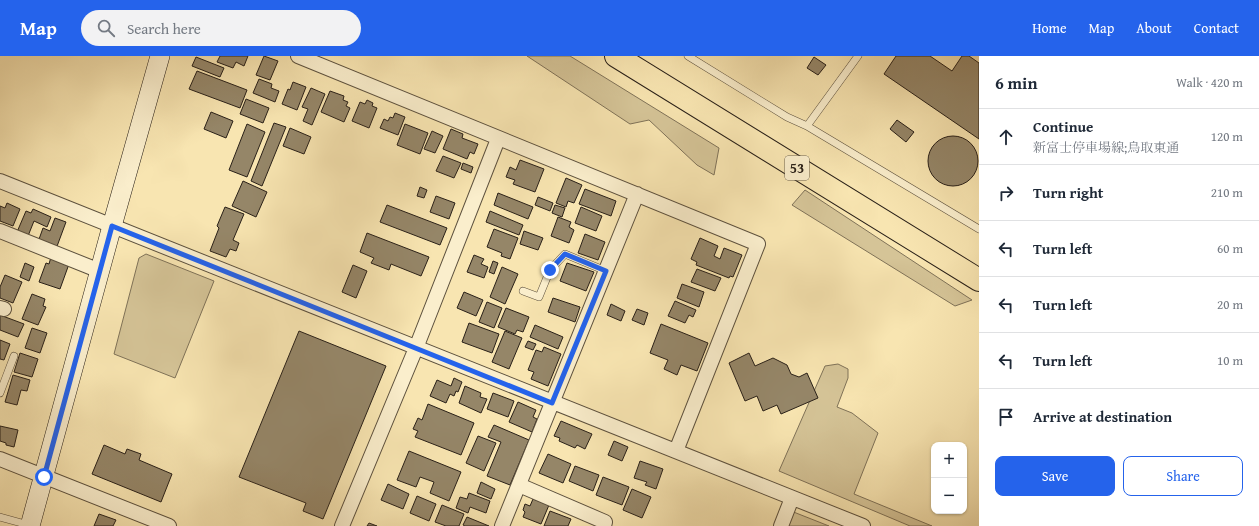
<!DOCTYPE html>
<meta charset="utf-8">
<style>
body{margin:0;font-family:"Gentium Book Plus","Noto Serif JP",serif;background:#f2f2f3;color:#1f2937}
.controls{position:absolute;right:12px;bottom:12px;display:grid;overflow:hidden;border-radius:8px;box-shadow:0 1px 3px #0004}
.controls button{width:36px;height:36px;display:grid;place-items:center;padding:0;border:0;border-bottom:1px solid #e0e1e3;background:#fff;color:#1f2937;font:20px sans-serif}
.stop{position:absolute;width:12px;height:12px;margin:-9px;border:3px solid #2563eb;border-radius:50%;background:#fff}
.stop.end{background:#2563eb;border-color:#fff;box-shadow:0 1px 4px #0008}
.list{margin:0;padding:0;list-style:none}
h2{display:flex;justify-content:space-between;align-items:center;height:52px;margin:0;padding:0 16px;font-size:17px}
h2 small{font-size:13px;font-weight:400;color:#747a83}
.list li{display:grid;grid-template-columns:26px 1fr auto;gap:12px;align-items:center;box-sizing:border-box;height:56px;padding:0 16px;border-top:1px solid #e0e1e3}
.list b{display:block;font-size:15px;white-space:nowrap}
.list p{margin:0;font-size:13px;white-space:nowrap;color:#747a83}
.list em{font-size:13px;font-style:normal;color:#747a83}
.actions{display:flex;gap:8px;padding:12px 16px}
.actions a{flex:1;padding:9px 0;border:1px solid #2563eb;border-radius:8px;text-align:center;font-size:14px;color:#2563eb}
.actions .main{background:#2563eb;color:#fff}
.icon{flex:none;width:22px;height:22px;fill:none;stroke:currentColor;stroke-width:2;stroke-linecap:round;stroke-linejoin:round}
.map{position:relative;flex:none;width:979px;height:470px;overflow:hidden}
header{display:flex;align-items:center;gap:24px;box-sizing:border-box;height:56px;padding:0 20px;background:#2563eb;color:#fff}
header strong{font-size:19px}
nav{display:flex;gap:22px;margin-inline-start:auto;font-size:14px}
.search{width:280px;height:36px;background:#f2f2f3;display:flex;align-items:center;gap:10px;box-sizing:border-box;padding:0 14px;border-radius:22px;color:#747a83;font-size:15px}
main{display:flex}
aside{flex:1;background:#fff}
.map>svg:first-child{display:block}
.green{fill:#d5c497;stroke:#7f7258}
.building{fill:#958668;stroke:#292018}
.lines{fill:none;stroke-linecap:round;stroke-linejoin:round}
.lane-casing{stroke:#5d513e;stroke-width:8}
.street-casing{stroke:#5d513e;stroke-width:16}
.secondary-casing{stroke:#292018;stroke-width:20}
.primary-casing{stroke:#292018;stroke-width:24}
.lane{stroke:#faeecc;stroke-width:7}
.street{stroke:#faeecc;stroke-width:14}
.secondary{stroke:#faeecc;stroke-width:19}
.primary{stroke:#f8e5b1;stroke-width:22}
.route{stroke:#2563eb;stroke-width:5}
.labels{text-anchor:middle;dominant-baseline:central;stroke-width:3;stroke-linejoin:round;paint-order:stroke}
.shield{fill:#faeecc;stroke:#685e4e;stroke-width:1}
.shield-label{font-size:14px;font-weight:bold;fill:#292018}
</style>
<header>
<strong>Map</strong>
<div class="search"><svg class="icon" aria-label="search" viewBox="0 0 24 24"><circle cx="10" cy="10" r="6"/><path d="M15 15l6 6"/></svg>Search here</div>
<nav><a>Home</a><a>Map</a><a>About</a><a>Contact</a></nav>
</header>
<main>
<div class="map">
<svg width="979" height="470" viewBox="0 0 979 470">
<rect width="100%" height="100%" fill="#f8e5b1"/>
<filter id="stains"><feTurbulence type="fractalNoise" baseFrequency=".005" numOctaves="4"/><feColorMatrix values="0 0 0 0 .2 0 0 0 0 .09 0 0 0 0 .02 0 0 0 .5 -.17"/></filter>
<radialGradient id="worn" r=".72"><stop offset=".6" stop-color="#630" stop-opacity="0"/><stop offset="1" stop-color="#630" stop-opacity=".3"/></radialGradient>
<path class="green" d="M527 0H570L719 92 714 119 697 109 649 64 630 68Z
M805 134 972 244 955 250 792 149Z
M146 198 214 225 175 322 114 298 139 202Z
M838 308 848 313V322L837 351 852 357 878 377 854 438 932 470H910L779 415 825 310Z
M791 455 829 470H785Z"/>
<path class="building" d="M220 0H248L244 10 236 6 233 12 217 6Z
M264 0 278 5 270 24 256 19Z
M896 0H930L952 15 962 0H969L979 7V83L884 18Z
M196 1 224 12 220 21 192 10Z
M814 1 826 9 818 19 807 12Z
M197 15 247 34 240 52 189 33Z
M259 23 272 28 271 32 279 35 275 46 253 37Z
M293 26 306 31 297 54 282 48 288 33 290 34Z
M311 32 325 38 312 69 303 65 308 53 302 51Z
M330 35 344 40 343 44 348 46 346 50 350 52 344 66 321 56Z
M246 43 269 52 263 67 240 58Z
M367 44 373 47 372 50 377 52 369 72 352 65 360 46 365 48Z
M211 56 233 65 226 82 204 73Z
M395 57 405 61 398 79 380 72 384 63 388 65 390 61 393 62Z
M897 64 914 76 906 86 890 73Z
M274 67 286 71 262 130 251 125Z
M247 68 265 76 247 121 229 114Z
M405 68 428 77 420 98 397 89Z
M290 72 311 81 304 98 283 90Z
M451 73 463 78 462 82 478 88 474 98 470 96 467 103 443 93Z
M432 75 443 80 435 97 424 93Z
M928 105a25 25 0 1 1 50 0a25 25 0 1 1-50 0Z
M443 100 461 107 454 122 436 115Z
M520 104 544 113 535 136 513 128 515 124 506 121 510 111 516 114Z
M463 107 473 111 471 117 461 113Z
M566 122 582 129 574 147 568 145 566 151 556 147Z
M243 125 267 136 256 161 232 150Z
M420 131 427 134 424 142 417 140Z
M585 133 616 145 611 160 579 148Z
M498 137 533 151 528 163 494 149Z
M436 140 455 147 449 163 430 156Z
M538 141 553 147 550 155 535 149Z
M7 147 20 153 13 170 0 165V150L5 152Z
M387 149 447 172 440 189 380 166Z
M555 149 565 152 562 161 552 157Z
M225 151 244 158 233 184 239 187 236 195 230 193 226 201 210 195 219 172 217 170Z
M581 151 602 160 596 175 575 167Z
M33 153 51 161 47 171 34 165 28 180 17 176 26 155 31 157Z
M490 155 523 169 519 179 486 166Z
M558 161 571 166 569 171 574 174 569 187 551 180Z
M55 162 66 166 56 193 38 186 43 172 50 175Z
M494 173 518 182 510 203 501 200 502 197 487 191Z
M524 175 543 182 538 194 520 188Z
M367 177 429 201 421 220 391 208 389 214 371 207 374 202 360 196Z
M585 178 605 186 598 204 578 197Z
M700 182 718 190 714 200 720 203 724 192 742 199 733 221 730 220 729 222 696 209 697 206 691 203Z
M474 199 484 203 481 208 488 211 484 222 467 216Z
M51 201 69 208 60 233 39 226 46 207 49 208Z
M493 205 498 207 494 218 489 216Z
M25 207 34 211 29 225 20 221Z
M567 207 594 216 586 235 560 225Z
M353 209 367 215 356 242 342 236Z
M502 211 518 218 505 248 490 241Z
M697 213 721 222 715 235 691 226Z
M5 219 22 226 13 247 0 242V231Z
M682 228 704 236 699 251 677 242Z
M464 236 483 244 476 260 457 252Z
M32 238 45 243 43 250 46 251 38 269 22 263Z
M553 242 580 251 575 266 548 256Z
M675 245 696 254 693 261 689 259 685 267 668 260Z
M487 246 502 252 494 272 479 266Z
M611 248 625 255 621 265 607 259Z
M506 252 529 261 523 276 517 274 515 278 498 271Z
M637 253 648 257 644 269 632 264Z
M0 259 24 268 18 281 0 274Z
M469 267 499 278 492 297 462 286Z
M661 268 708 287 697 315 681 309 677 319 664 313 668 304 650 297Z
M535 269 563 281 558 293 530 281Z
M32 272 47 277 40 297 25 292Z
M299 275 386 310 323 463 303 455 306 447 239 421Z
M505 275 522 282 509 313 492 306Z
M0 284 10 288 4 304 0 303Z
M528 285 536 288 533 294 525 291Z
M544 291 561 298 548 330 531 323 534 316 528 314 536 294 542 296Z
M20 297 38 303 32 321 14 316Z
M749 297 755 310 773 302 787 309 791 318 799 321 807 317 818 342 781 358 777 349 763 355 757 340 745 345 729 307Z
M13 319 30 324 27 335 21 334 17 349 5 346Z
M454 322 462 326 458 336 456 335 454 340 450 338 446 347 430 340 437 324 451 330Z
M465 330 481 337 480 341 487 343 481 357 459 347Z
M493 337 514 345 508 361 487 353Z
M518 346 536 354 533 361 537 363 532 376 509 366Z
M428 348 474 367 461 399 415 381 418 375 413 373 418 362 422 364Z
M561 365 592 378 585 393 577 389 575 392 559 385 560 382 554 380Z
M494 369 529 384 510 429 487 420 501 386 488 381Z
M0 370 18 374 14 391 6 389V387L0 385Z
M478 380 496 387 484 415 466 407Z
M614 385 628 391 622 405 608 399Z
M104 389 125 398 127 393 141 398 139 404 172 418 161 446 92 418Z
M409 395 461 416 449 445 430 437 434 426 420 421 416 431 397 424Z
M548 398 571 408 563 427 539 417Z
M640 405 663 413 656 433 645 429 647 426 634 422Z
M575 410 599 419 593 435 569 425Z
M603 421 629 431 622 449 596 439Z
M481 426 495 433 491 443 477 437Z
M388 428 409 438 403 453 381 444Z
M632 433 651 441 642 462 623 454Z
M469 437 490 445 486 457 470 451 468 457 456 452 460 441 467 443Z
M417 440 436 448 429 465 410 457Z
M533 443 549 449 541 468 523 461 525 456 523 454 525 448 530 450Z
M442 449 464 458 459 470H446L435 466Z
M550 455 571 463 568 470H544Z
M99 458 116 464 113 470H94Z
M467 461 489 470H465L463 469Z
M369 467 377 470H367Z"/>
<g class="lines">
<g class="lane-casing">
<path id="lane" d="M688 0 787 61 807 70 979 173
M807 70 858 0
M523 235 539 241 550 214 565 198 606 215
M0 337 14 300
M0 461 29 469"/>
</g>
<g class="street-casing">
<path id="street" d="M298 0 758 188 676 395
M0 125 863 470
M0 175 100 215
M0 252 4 253
M0 403 169 470
M519 429 605 466 604 470
M342 470 416 292 498 83
M502 470 637 138
M781 470 792 442"/>
</g>
<g class="secondary-casing">
<path id="secondary" d="M30 470 112 170 160 0"/>
</g>
<g class="primary-casing">
<path id="primary" d="M616 0 979 224"/>
</g>
<use href="#lane" class="lane"/>
<use href="#street" class="street"/>
<use href="#secondary" class="secondary"/>
<use href="#primary" class="primary"/>
</g>
<g class="lines">
<path class="route" d="M44 421 112 170 552 347 606 215 565 198 550 214"/>
</g>
<g class="labels">
<rect class="shield" x="785" y="100" width="24" height="24" rx="3"/>
<g class="shield-label">
<text x="797" y="112">53</text>
</g>
</g>
<rect width="100%" height="100%" filter="url(#stains)"/>
<rect width="100%" height="100%" fill="url(#worn)"/>
</svg>
<div class="controls">
<button>+</button>
<button>−</button>
</div>
<div class="stop" style="left:44px;top:421px"></div>
<div class="stop end" style="left:550px;top:214px"></div>
</div>
<aside>
<h2>6 min<small>Walk · 420 m</small></h2>
<ul class="list">
<li><svg class="icon" aria-label="ahead" viewBox="0 0 24 24"><path d="M12 20V5M6 11l6-6 6 6"/></svg><div><b>Continue</b><p>新富士停車場線;鳥取東通</p></div><em>120 m</em></li>
<li><svg class="icon" aria-label="right" viewBox="0 0 24 24"><path d="M7 20v-9h11M14 6l5 5-5 5"/></svg><div><b>Turn right</b></div><em>210 m</em></li>
<li><svg class="icon" aria-label="left" viewBox="0 0 24 24"><path d="M17 20v-9H6M10 6l-5 5 5 5"/></svg><div><b>Turn left</b></div><em>60 m</em></li>
<li><svg class="icon" aria-label="left" viewBox="0 0 24 24"><path d="M17 20v-9H6M10 6l-5 5 5 5"/></svg><div><b>Turn left</b></div><em>20 m</em></li>
<li><svg class="icon" aria-label="left" viewBox="0 0 24 24"><path d="M17 20v-9H6M10 6l-5 5 5 5"/></svg><div><b>Turn left</b></div><em>10 m</em></li>
<li><svg class="icon" aria-label="arrive" viewBox="0 0 24 24"><path d="M6 21V4h12l-3 4 3 4H6"/></svg><div><b>Arrive at destination</b></div></li>
</ul>
<div class="actions"><a class="main">Save</a><a>Share</a></div>
</aside>
</main>
